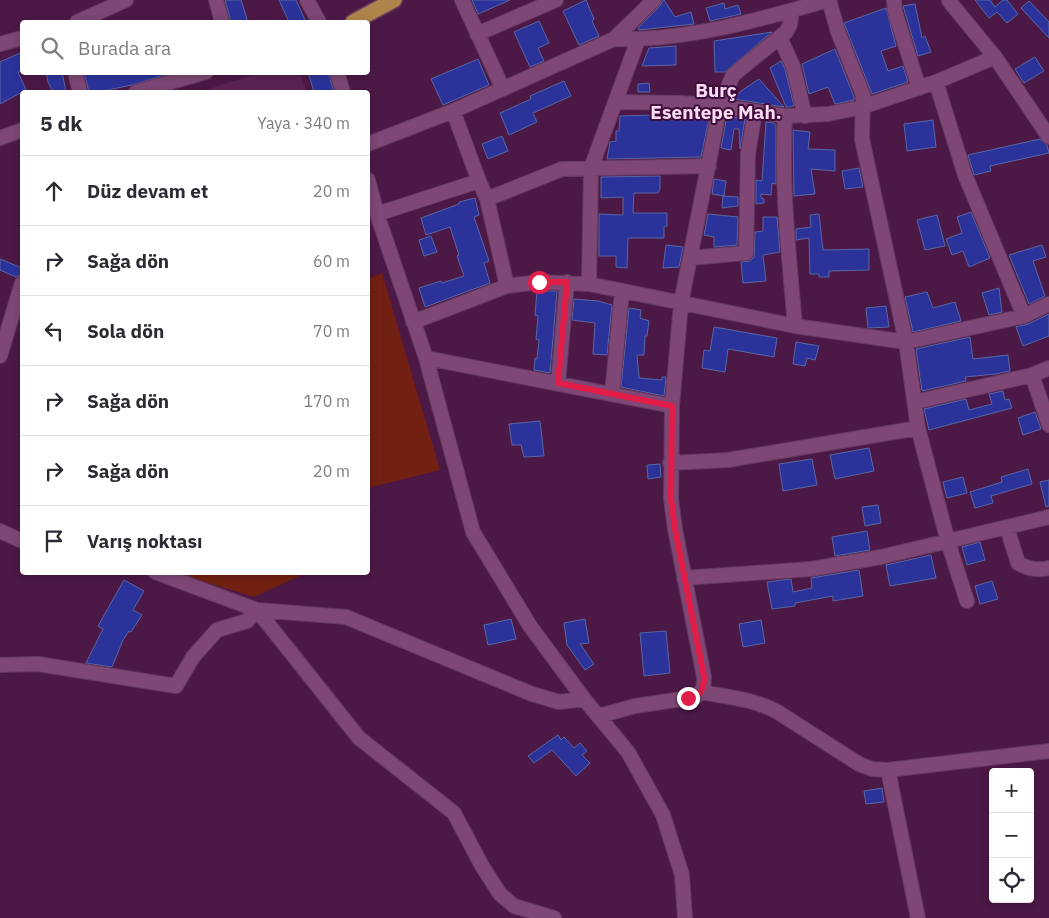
<!DOCTYPE html>
<html lang="tr">
<meta charset="utf-8">
<style>
body{margin:0;font-family:"IBM Plex Sans",sans-serif;background:#f7f7f7;color:#2b2b33}
.controls{position:absolute;right:15px;bottom:15px;display:grid;overflow:hidden;border-radius:5px;box-shadow:0 2px 8px #0003}
.controls button{width:45px;height:45px;display:grid;place-items:center;padding:0;border:0;border-bottom:1px solid #e1e1e2;background:#fff;color:#2b2b33;font:25px sans-serif}
.stop{position:absolute;width:15px;height:15px;margin:-11px;border:4px solid #e11d48;border-radius:50%;background:#fff}
.stop.end{background:#e11d48;border-color:#fff;box-shadow:0 1px 5px #0008}
.list{margin:0;padding:0;list-style:none}
h2{display:flex;justify-content:space-between;align-items:center;height:65px;margin:0;padding:0 20px;font-size:21px}
h2 small{font-size:16px;font-weight:400;color:#7c7c81}
.list li{display:grid;grid-template-columns:32px 1fr auto;gap:15px;align-items:center;box-sizing:border-box;height:70px;padding:0 20px;border-top:1px solid #e1e1e2}
.list b{display:block;font-size:19px;white-space:nowrap}
.list em{font-size:16px;font-style:normal;color:#7c7c81}
.icon{flex:none;width:28px;height:28px;fill:none;stroke:currentColor;stroke-width:2;stroke-linecap:round;stroke-linejoin:round}
.map{position:relative;flex:none;width:1049px;height:918px;overflow:hidden}
.search{position:absolute;background:#fff;box-shadow:0 2px 8px #0003;left:20px;top:20px;width:350px;height:55px;display:flex;align-items:center;gap:12px;box-sizing:border-box;padding:0 18px;border-radius:5px;color:#7c7c81;font-size:19px}
.panel{position:absolute;background:#fff;box-shadow:0 2px 8px #0003;left:20px;top:90px;width:350px;height:485px;border-radius:5px}
.map>svg:first-child{display:block}
.built{fill:#5c2355}
.green{fill:#712011}
.building{fill:#2b339b;stroke:#5867a4}
.lines{fill:none;stroke-linecap:round;stroke-linejoin:round}
.minor-casing{stroke:#653960;stroke-width:16}
.major-casing{stroke:#653960;stroke-width:18}
.minor{stroke:#7e4776;stroke-width:14}
.major{stroke:#af844a;stroke-width:15}
.route{stroke:#e11d48;stroke-width:6}
.labels{text-anchor:middle;dominant-baseline:central;stroke-width:4;stroke-linejoin:round;paint-order:stroke}
.district-label{font-size:19px;font-weight:bold;fill:#fddcf7;stroke:#400d3b}
</style>
<div class="map">
<svg width="1049" height="918" viewBox="0 0 1049 918">
<rect width="100%" height="100%" fill="#4c1846"/>
<path class="built" d="M258 73H300L307 92H200Z"/>
<path class="green" d="M382 273 440 470 368 488V279Z
M176 573H306L254 597Z"/>
<path class="building" d="M225 0H241L248 22H231Z
M279 0H296L306 22H289Z
M472 0H510L478 14Z
M586 0 594 19 592 21 599 36 579 45 563 11Z
M663 0H664L675 17 691 12 694 24 639 30 638 28 660 6Z
M975 0H990L995 7 1003 0H1007L1018 14 1007 23 997 12 989 18Z
M1029 1 1049 22V38L1021 8Z
M724 3 725 9 738 5 741 14 710 21 706 8Z
M915 4 922 38 925 36 931 52 918 56 903 6Z
M886 8 896 46 881 51 888 71 903 66 908 82 872 94 844 23Z
M539 21 549 43 538 48 544 61 530 67 514 32Z
M772 32 725 72H715L714 41Z
M676 46V65L642 66 649 48Z
M835 49 854 97V100L835 104 828 87 809 94 802 64Z
M22 52V70L18 72 27 92H22L0 104V62Z
M1035 57 1044 71 1024 83 1015 69Z
M478 59 489 85 443 105 431 79Z
M781 61 785 69 794 106 790 107H786L770 68Z
M46 72H62L66 92H53L48 82Z
M84 72H168V74L132 85 98 92H89Z
M308 72H328L334 92H314Z
M759 79 784 107 734 99 741 91Z
M564 81 571 96 533 113 537 122 509 135 500 113 531 99 530 96Z
M649 83 650 92H638V84Z
M690 114H710L701 157 607 159 610 142 616 141V131H619L620 116Z
M727 116 745 119 740 149 739 129H734L731 150 721 148Z
M933 120 936 147 907 151 904 124Z
M766 122 774 123 776 126V184L772 183 771 195 761 194V198L764 199V203L756 204V180L762 181Z
M793 130 810 132 808 149 835 150V171L811 169 815 194 794 196Z
M502 136 508 151 488 159 482 144Z
M1040 139 1047 145 1049 153 990 166 991 171 974 175 968 155Z
M859 168 863 187 845 189 842 171Z
M660 176V189L658 193H634L633 213H667V226L664 227V238H628L627 268 616 267V256H599V214L623 215V197L601 198V177Z
M714 179 726 181 724 196 712 194Z
M723 196 738 197V206L722 208Z
M475 198 479 215 474 217 489 261 484 263 490 283 425 307 419 288 441 281 442 283 464 276 457 256 459 255 450 227 426 235 421 218 459 204V202Z
M971 212 990 258 969 267 963 251 952 255 946 239 962 233 957 217Z
M708 214 738 217 737 245 714 247V237L704 235Z
M819 214 823 250 869 249V270L829 271V277H819V274H810L809 238 796 240V229L811 227 810 215Z
M937 215 945 246 925 250 917 220Z
M763 217H777L780 252 763 255 766 281 743 283 741 262 750 261 754 257 755 232 763 231Z
M431 236 437 252 424 256 419 240Z
M666 245 683 247 679 267 663 268Z
M1042 245 1046 257 1033 261 1045 296 1029 304 1009 255Z
M0 259 22 268 21 274 16 277 0 270Z
M999 288 1002 312 989 315 982 293Z
M537 291H557L550 373 534 370 535 358 537 359 539 340 536 339 538 316 535 315Z
M927 292 933 308 955 302 961 321 913 332 905 297Z
M574 299 598 301 612 305 607 355 593 354 595 323 572 320Z
M886 306 889 327 868 328 866 308Z
M629 308 641 310 640 318 649 321 647 336H645L644 355H637L639 378 662 380V377H666L664 396 621 387Z
M1049 314V336L1023 346 1016 327 1028 324Z
M714 327 777 338 774 357 728 349 725 372 702 368 704 350 710 351Z
M970 337 973 359 1008 355 1010 371 996 374 965 377 966 381 922 391 916 349Z
M796 342 819 346 815 360 807 358 805 366 793 364Z
M1003 391 1005 400 1009 399 1012 408 929 430 924 409 966 399 969 410 992 404 989 394Z
M1035 412 1041 429 1023 435 1018 418Z
M540 421 544 456 524 457 521 445H512L509 424Z
M869 448 874 471 835 479 830 455Z
M812 459 817 485 783 491 779 464Z
M660 464 661 477 648 479 647 465Z
M1028 469 1032 484 991 496 993 503 975 508 970 492 1002 482 1001 477Z
M963 477 967 493 947 498 943 482Z
M1049 480V506L1046 507 1040 482Z
M878 505 881 523 865 526 862 507Z
M867 531 870 550 835 556 832 537Z
M980 542 985 560 967 565 962 547Z
M931 555 936 578 890 586 886 565Z
M859 570 863 596 833 601V596L795 603V606L772 609 767 582 791 579 793 592 812 588 811 578Z
M124 580 144 591 133 610 142 615 131 632 129 631 123 640 112 667 86 663 103 629 98 626Z
M992 581 998 599 980 604 975 586Z
M511 619 516 639 488 645 484 625Z
M585 619 589 643 580 644 594 664 585 670 567 645 564 623Z
M761 620 765 643 743 647 739 624Z
M666 631 670 673 644 676 640 633Z
M558 735 561 740 564 737 574 748 580 743 587 751 582 755 590 763 576 776 552 750 534 763 528 756Z
M882 788 884 802 866 804 864 791Z"/>
<g class="lines">
<g class="minor-casing">
<path id="minor" d="M216 0 222 22
M307 0 319 22
M462 0 503 89
M829 0 838 32 863 95 862 139 906 342 918 428 948 542 967 601
M894 0 895 12 919 88
M949 1 995 57 1049 137
M77 22 126 0
M477 34 556 0
M780 38 793 66 805 116
M614 39 654 0
M0 44 22 38
M75 72 80 92
M337 72 343 92
M936 82 965 175 1024 316
M136 92 206 72
M615 102 681 103 720 106 785 116 828 114 862 107 936 82 995 57
M453 111 479 181 487 199 507 286
M785 116C781 186 789 256 795 326
M0 138 22 130
M368 144 453 111 614 39C686 41 759 20 828 0
M368 180 377 214 426 358 473 532 530 626 584 699 628 752 663 815 682 875 685 918
M487 199 562 169 709 166
M377 214 479 181
M690 258 746 253 748 154 755 112
M589 284 591 168 638 40
M413 322 507 286 539 282 589 284 795 326 906 342 1024 316 1049 304
M0 356 22 283
M426 358 672 406
M1032 375 1049 425
M558 383 567 282
M612 394 622 291
M915 402 1032 375 1049 368
M670 463 728 460 918 428
M1007 528 1018 563C1028 569 1037 571 1049 568
M0 531 22 541
M155 572 257 610 346 617 532 694 559 702 584 699
M684 578 811 569 881 557 1049 517
M0 665 38 664 176 686 193 657 217 630 247 621 257 610 359 738 454 813 482 866 500 894 514 906 554 918
M701 692C728 697 752 699 776 711L859 764 872 769 888 770 1049 751
M599 716 635 706 696 697C703 691 704 686 704 677L675 529 671 499 672 406 681 303 720 106 733 75 786 32 790 25 792 11
M888 770 918 918"/>
</g>
<g class="major-casing">
<path id="major" d="M353 22 394 0"/>
</g>
<use href="#minor" class="minor"/>
<use href="#major" class="major"/>
</g>
<g class="lines">
<path class="route" d="M539 282H567L558 383 672 406 671 499 675 529 704 677C704 690 700 696 688 698"/>
</g>
<g class="labels">
<g class="district-label">
<text x="716" y="90">Burç<tspan x="716" dy="22">Esentepe Mah.</tspan></text>
</g>
</g>
</svg>
<div class="controls">
<button>+</button>
<button>−</button>
<button><svg class="icon" aria-label="locate" viewBox="0 0 24 24"><circle cx="12" cy="12" r="6"/><path d="M12 2v4M12 18v4M2 12h4M18 12h4"/></svg></button>
</div>
<div class="stop" style="left:539px;top:282px"></div>
<div class="stop end" style="left:688px;top:698px"></div>
<div class="search"><svg class="icon" aria-label="search" viewBox="0 0 24 24"><circle cx="10" cy="10" r="6"/><path d="M15 15l6 6"/></svg>Burada ara</div>
<section class="panel">
<h2>5 dk<small>Yaya · 340 m</small></h2>
<ul class="list">
<li><svg class="icon" aria-label="ahead" viewBox="0 0 24 24"><path d="M12 20V5M6 11l6-6 6 6"/></svg><div><b>Düz devam et</b></div><em>20 m</em></li>
<li><svg class="icon" aria-label="right" viewBox="0 0 24 24"><path d="M7 20v-9h11M14 6l5 5-5 5"/></svg><div><b>Sağa dön</b></div><em>60 m</em></li>
<li><svg class="icon" aria-label="left" viewBox="0 0 24 24"><path d="M17 20v-9H6M10 6l-5 5 5 5"/></svg><div><b>Sola dön</b></div><em>70 m</em></li>
<li><svg class="icon" aria-label="right" viewBox="0 0 24 24"><path d="M7 20v-9h11M14 6l5 5-5 5"/></svg><div><b>Sağa dön</b></div><em>170 m</em></li>
<li><svg class="icon" aria-label="right" viewBox="0 0 24 24"><path d="M7 20v-9h11M14 6l5 5-5 5"/></svg><div><b>Sağa dön</b></div><em>20 m</em></li>
<li><svg class="icon" aria-label="arrive" viewBox="0 0 24 24"><path d="M6 21V4h12l-3 4 3 4H6"/></svg><div><b>Varış noktası</b></div></li>
</ul>
</section>
</div>
